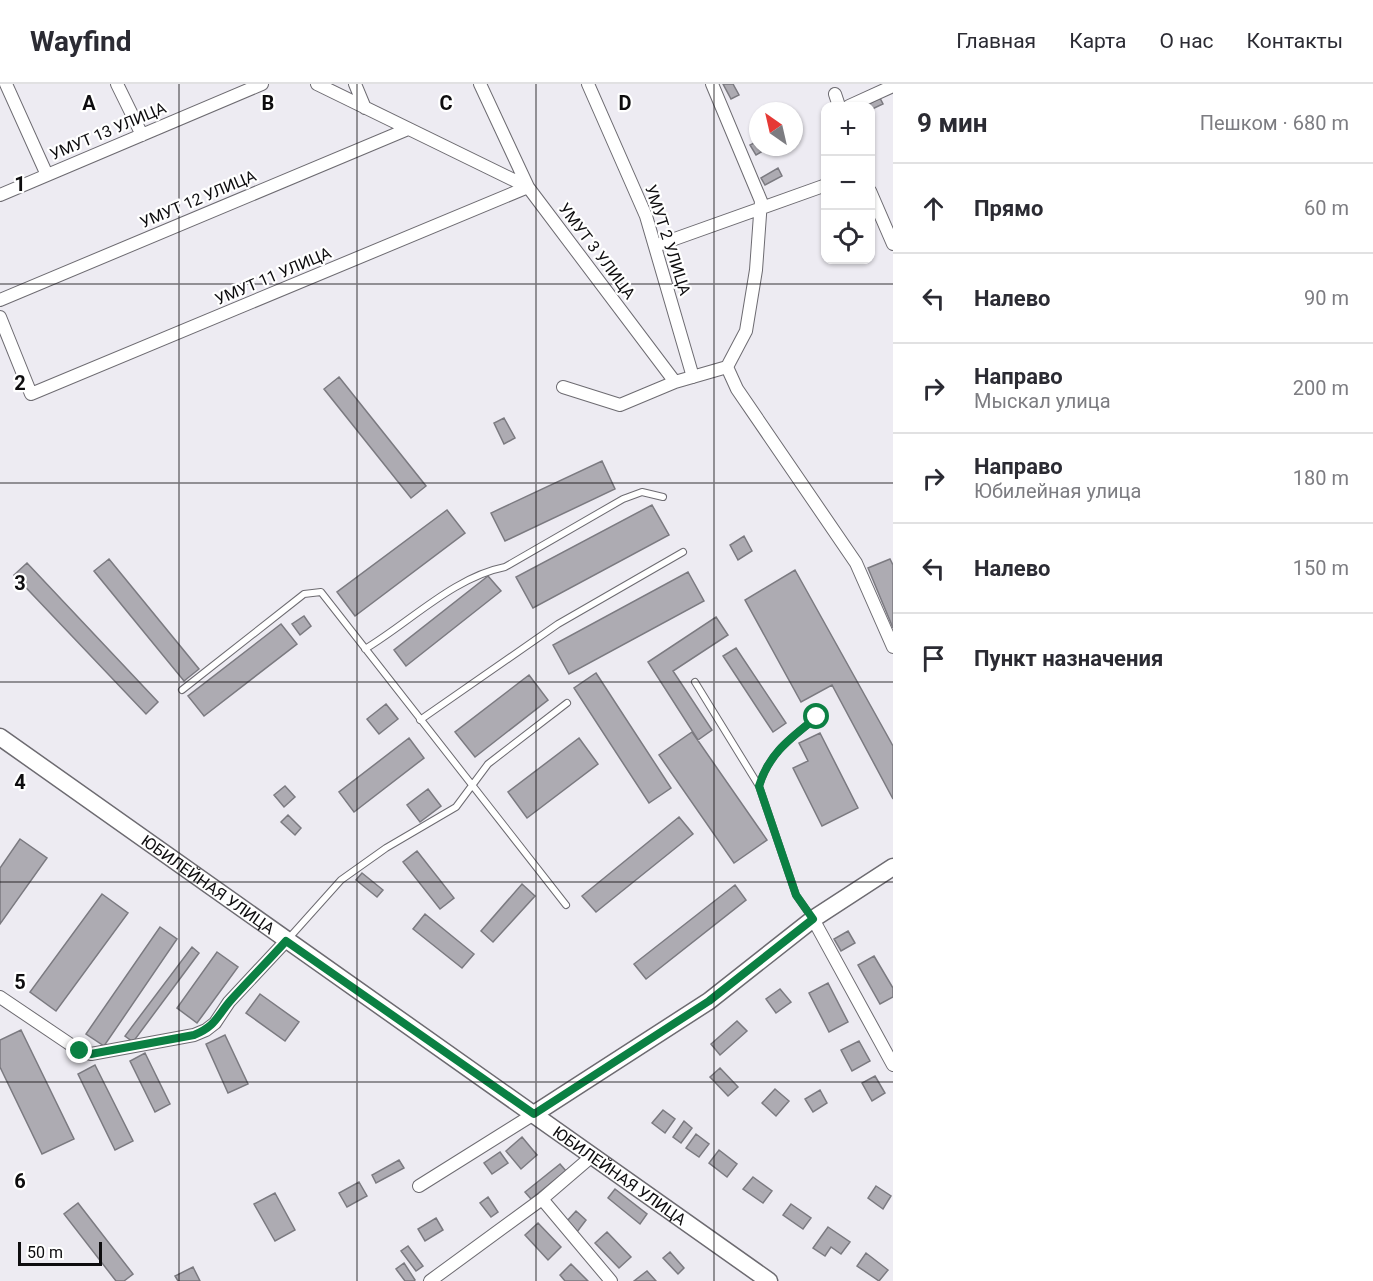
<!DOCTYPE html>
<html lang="ru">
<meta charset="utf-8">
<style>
body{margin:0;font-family:Roboto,sans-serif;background:#f7f7f7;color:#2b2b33}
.controls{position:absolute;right:18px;top:18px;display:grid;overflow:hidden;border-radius:12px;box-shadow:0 2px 4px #0004}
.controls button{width:54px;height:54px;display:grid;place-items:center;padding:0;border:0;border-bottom:2px solid #e1e1e2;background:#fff;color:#2b2b33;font:30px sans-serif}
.compass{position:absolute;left:749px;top:18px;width:54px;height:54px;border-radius:50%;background:#fff;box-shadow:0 2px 4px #0004;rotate:326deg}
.scale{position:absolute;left:18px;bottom:15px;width:84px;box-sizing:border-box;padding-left:6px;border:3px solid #0e0d0f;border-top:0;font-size:16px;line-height:21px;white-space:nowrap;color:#0e0d0f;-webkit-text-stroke:4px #fff;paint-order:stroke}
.stop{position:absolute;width:18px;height:18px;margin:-14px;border:4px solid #0b8043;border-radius:50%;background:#fff}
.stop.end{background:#0b8043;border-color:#fff;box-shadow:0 2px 6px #0008}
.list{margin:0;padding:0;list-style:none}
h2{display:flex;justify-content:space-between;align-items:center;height:78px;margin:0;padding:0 24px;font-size:26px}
h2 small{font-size:20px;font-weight:400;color:#7c7c81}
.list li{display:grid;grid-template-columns:39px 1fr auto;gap:18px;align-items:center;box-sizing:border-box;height:90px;padding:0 24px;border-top:2px solid #e1e1e2}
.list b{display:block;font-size:22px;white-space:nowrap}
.list p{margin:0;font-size:20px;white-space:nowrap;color:#7c7c81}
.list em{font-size:20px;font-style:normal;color:#7c7c81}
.icon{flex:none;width:33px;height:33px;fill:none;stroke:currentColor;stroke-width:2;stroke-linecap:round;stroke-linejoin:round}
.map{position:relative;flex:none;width:893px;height:1197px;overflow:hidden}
header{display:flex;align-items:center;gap:36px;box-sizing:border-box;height:84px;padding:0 30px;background:#fff;border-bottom:2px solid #e1e1e2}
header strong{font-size:28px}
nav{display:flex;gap:33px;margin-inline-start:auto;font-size:21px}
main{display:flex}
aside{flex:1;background:#fff}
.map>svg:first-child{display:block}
.building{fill:#adabb2;stroke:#7b7a80;stroke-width:1.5}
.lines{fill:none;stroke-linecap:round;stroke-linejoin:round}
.lane-casing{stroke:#6d6b71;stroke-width:8}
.street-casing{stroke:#6d6b71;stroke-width:14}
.secondary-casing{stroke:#6d6b71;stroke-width:19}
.lane{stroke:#fff;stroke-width:6}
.street{stroke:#fff;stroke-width:12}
.secondary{stroke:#fff;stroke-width:16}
.route{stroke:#0b8043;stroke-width:8}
.grid{fill:none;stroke:#0e0d0f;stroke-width:1.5;stroke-opacity:0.55}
.labels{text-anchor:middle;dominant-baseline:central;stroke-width:4.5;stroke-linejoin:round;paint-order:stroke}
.street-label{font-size:16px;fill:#0e0d0f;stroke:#fff}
.grid-label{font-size:20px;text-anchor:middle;font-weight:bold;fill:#0e0d0f;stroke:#fff;stroke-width:4.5;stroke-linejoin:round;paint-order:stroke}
</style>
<header>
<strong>Wayfind</strong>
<nav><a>Главная</a><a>Карта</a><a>О нас</a><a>Контакты</a></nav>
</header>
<main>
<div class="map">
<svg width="893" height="1197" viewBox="0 0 893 1197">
<rect width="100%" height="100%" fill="#edebf2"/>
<path class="building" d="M723 0H733L739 11 731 15Z
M880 14 883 20 870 26V22H865Z
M758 57V63L768 64 756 71 750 61Z
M778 84 782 92 765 101 761 94Z
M339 293 426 402 411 414 324 305Z
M504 334 515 354 504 360 494 339Z
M602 377 615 405 505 457 491 429Z
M652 421 669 451 533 524 516 493Z
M447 426 465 449 355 532 337 508Z
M744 452 752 467 738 476 730 461Z
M109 475 199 585 184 597 94 487Z
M890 475 893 481V544L868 484Z
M27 479 158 618 146 630 14 491Z
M795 486 893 662V715L832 601 801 618 745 516Z
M688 488 704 517 569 590 553 561Z
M488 492 501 507 406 582 394 566Z
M304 532 311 542 300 551 292 540Z
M716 533 728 551 673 587 712 646 698 656 648 578Z
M281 540 297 560 204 632 188 612Z
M736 564 786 639 773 648 723 572Z
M596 589 671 704 649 719 574 604Z
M529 591 548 616 475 673 455 648Z
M386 620 398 635 379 650 367 635Z
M692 648 767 756 734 779 659 671Z
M820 649 858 724 822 742 793 684 808 677 799 659Z
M409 654 424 674 354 728 339 708Z
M579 654 598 680 527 734 508 708Z
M285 702 295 713 284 723 274 711Z
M428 705 441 722 420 738 407 721Z
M288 731 301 744 295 751 281 738Z
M679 733 693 750 596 828 582 812Z
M20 755 47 774 0 840V784Z
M417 767 454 814 440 825 403 778Z
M362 789 383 806 377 813 356 796Z
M522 800 535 812 493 858 481 847Z
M735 801 746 816 646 895 634 880Z
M102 810 128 829 56 927 30 908Z
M425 830 474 870 462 884 413 845Z
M160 843 177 855 104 962 86 950Z
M848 847 855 859 841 867 834 855Z
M192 863 199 869 133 958 125 952Z
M217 868 238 883 197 939 177 924Z
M874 872 893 904V913L880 920 858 881Z
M828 899 848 938 829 948 809 909Z
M780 905 791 918 776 929 766 915Z
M260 910 299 938 285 957 246 929Z
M737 937 747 947 720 971 711 960Z
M21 946 74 1055 42 1070 0 983V956Z
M225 951 248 1000 228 1009 206 960Z
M859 957 870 977 852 987 841 966Z
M145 969 170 1020 155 1028 130 977Z
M95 981 133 1057 115 1066 78 990Z
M720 984 738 1003 728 1012 710 993Z
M875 992 885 1009 872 1017 862 999Z
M775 1005 789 1017 776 1032 762 1019Z
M820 1006 827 1019 813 1028 805 1015Z
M663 1026 675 1035 665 1049 652 1039Z
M684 1037 692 1044 681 1059 673 1053Z
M696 1050 709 1060 699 1073 686 1064Z
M522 1053 537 1071 521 1085 506 1067Z
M719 1066 737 1080 727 1093 709 1079Z
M500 1068 508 1079 492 1090 484 1079Z
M399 1076 404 1084 376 1099 372 1091Z
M560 1080 566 1087 531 1115 525 1108Z
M753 1093 772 1107 763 1119 743 1105Z
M359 1098 367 1112 347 1123 339 1109Z
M876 1102 891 1112 883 1125 868 1114Z
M615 1105 647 1130 640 1140 608 1114Z
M275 1109 295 1146 275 1157 254 1120Z
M488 1113 498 1128 491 1133 480 1119Z
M78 1119 133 1190 124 1197H116L64 1130Z
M791 1120 811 1134 803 1145 783 1131Z
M576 1127 586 1136 577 1148 566 1138Z
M436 1134 443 1146 425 1157 418 1145Z
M538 1139 561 1163 548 1176 525 1151Z
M828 1143 850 1158 841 1170 831 1163 825 1172 813 1164Z
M607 1148 631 1173 619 1184 595 1159Z
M408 1162 423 1182 416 1187 401 1167Z
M670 1168 684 1184 678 1190 663 1174Z
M866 1169 888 1186 879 1197 857 1182Z
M404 1179 415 1196 414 1197H405L396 1185Z
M571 1180 588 1197H565L560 1191Z
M193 1183 200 1197H178L175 1192Z
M647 1187 656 1197H634Z"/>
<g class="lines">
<g class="lane-casing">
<path id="lane" d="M365 565C410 538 454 493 505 483L623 415 642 408 663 413
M695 598 759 702
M182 606 304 510 321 508 566 821
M420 636 558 540 683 468
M812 834 796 811 759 702C769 669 791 654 817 633
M289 854 341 796 386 764 456 723 488 680 567 619"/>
</g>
<g class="street-casing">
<path id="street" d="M6 0 47 91
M117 0 142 51
M317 0 528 103
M355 0 365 24
M480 0 528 103 675 298 727 283
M588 0 646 132 693 293
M712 0 761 117 756 186 746 247 727 283
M835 10 839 22
M849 22 893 2
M870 107 893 160
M0 111 262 0
M655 162 826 101
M0 216 408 45
M0 233 31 310 528 103
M727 283 737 305 856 479 893 563
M563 303 620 321 675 298
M813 835 893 981
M0 913 80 967 91 970 194 951 206 946 215 939 229 918 286 857
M419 1102 534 1030
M542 1115 611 1197
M430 1197 542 1115 591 1073"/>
</g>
<g class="secondary-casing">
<g id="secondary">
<path id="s1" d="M0 653 769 1197"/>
<path d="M534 1030 709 917 813 835 893 783"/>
</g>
</g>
<use href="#lane" class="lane"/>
<use href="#street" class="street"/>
<use href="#secondary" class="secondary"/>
</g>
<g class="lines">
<path class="route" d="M80 967 91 970 194 951C216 942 217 932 231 916 249 896 268 877 286 857L534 1030 709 917 813 835 796 811 759 702C769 669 791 654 817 633"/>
</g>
<path class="grid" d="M179 0V1197M357 0V1197M536 0V1197M714 0V1197M0 200H893M0 399H893M0 598H893M0 798H893M0 998H893"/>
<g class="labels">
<g class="street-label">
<text transform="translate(108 47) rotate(-23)">УМУТ 13 УЛИЦА</text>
<text transform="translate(198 115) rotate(-23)">УМУТ 12 УЛИЦА</text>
<text transform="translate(668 156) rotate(72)">УМУТ 2 УЛИЦА</text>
<text transform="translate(597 167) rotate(53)">УМУТ 3 УЛИЦА</text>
<text transform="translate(273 192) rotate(-23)">УМУТ 11 УЛИЦА</text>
<text stroke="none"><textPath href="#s1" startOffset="255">ЮБИЛЕЙНАЯ УЛИЦА</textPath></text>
<text stroke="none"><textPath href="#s1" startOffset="759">ЮБИЛЕЙНАЯ УЛИЦА</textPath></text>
</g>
</g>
<g class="grid-label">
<text x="89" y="26">A</text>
<text x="268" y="26">B</text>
<text x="446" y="26">C</text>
<text x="625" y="26">D</text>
<text x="20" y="107">1</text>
<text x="20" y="306">2</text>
<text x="20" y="506">3</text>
<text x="20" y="705">4</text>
<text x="20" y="905">5</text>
<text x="20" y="1104">6</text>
</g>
</svg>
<div class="controls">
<button>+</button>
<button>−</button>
<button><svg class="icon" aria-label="locate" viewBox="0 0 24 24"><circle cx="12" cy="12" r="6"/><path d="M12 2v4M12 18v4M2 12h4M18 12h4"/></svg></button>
</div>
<svg class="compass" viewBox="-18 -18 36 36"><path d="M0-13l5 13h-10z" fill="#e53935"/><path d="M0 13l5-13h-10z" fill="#7c7c81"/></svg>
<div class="scale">50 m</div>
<div class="stop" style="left:817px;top:633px"></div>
<div class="stop end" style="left:80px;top:967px"></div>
</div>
<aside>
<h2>9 мин<small>Пешком · 680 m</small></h2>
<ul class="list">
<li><svg class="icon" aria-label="ahead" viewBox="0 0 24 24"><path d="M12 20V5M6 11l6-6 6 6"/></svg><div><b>Прямо</b></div><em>60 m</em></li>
<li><svg class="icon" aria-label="left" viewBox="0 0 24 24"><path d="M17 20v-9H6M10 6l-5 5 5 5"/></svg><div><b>Налево</b></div><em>90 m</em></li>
<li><svg class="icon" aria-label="right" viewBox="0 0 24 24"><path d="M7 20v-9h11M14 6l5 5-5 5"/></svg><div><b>Направо</b><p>Мыскал улица</p></div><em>200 m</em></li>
<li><svg class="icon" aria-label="right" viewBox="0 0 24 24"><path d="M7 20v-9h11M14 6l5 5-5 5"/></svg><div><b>Направо</b><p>Юбилейная улица</p></div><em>180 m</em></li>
<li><svg class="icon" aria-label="left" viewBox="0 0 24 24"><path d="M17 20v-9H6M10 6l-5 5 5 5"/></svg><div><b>Налево</b></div><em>150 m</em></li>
<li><svg class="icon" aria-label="arrive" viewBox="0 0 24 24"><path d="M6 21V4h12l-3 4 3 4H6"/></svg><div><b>Пункт назначения</b></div></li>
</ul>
</aside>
</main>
